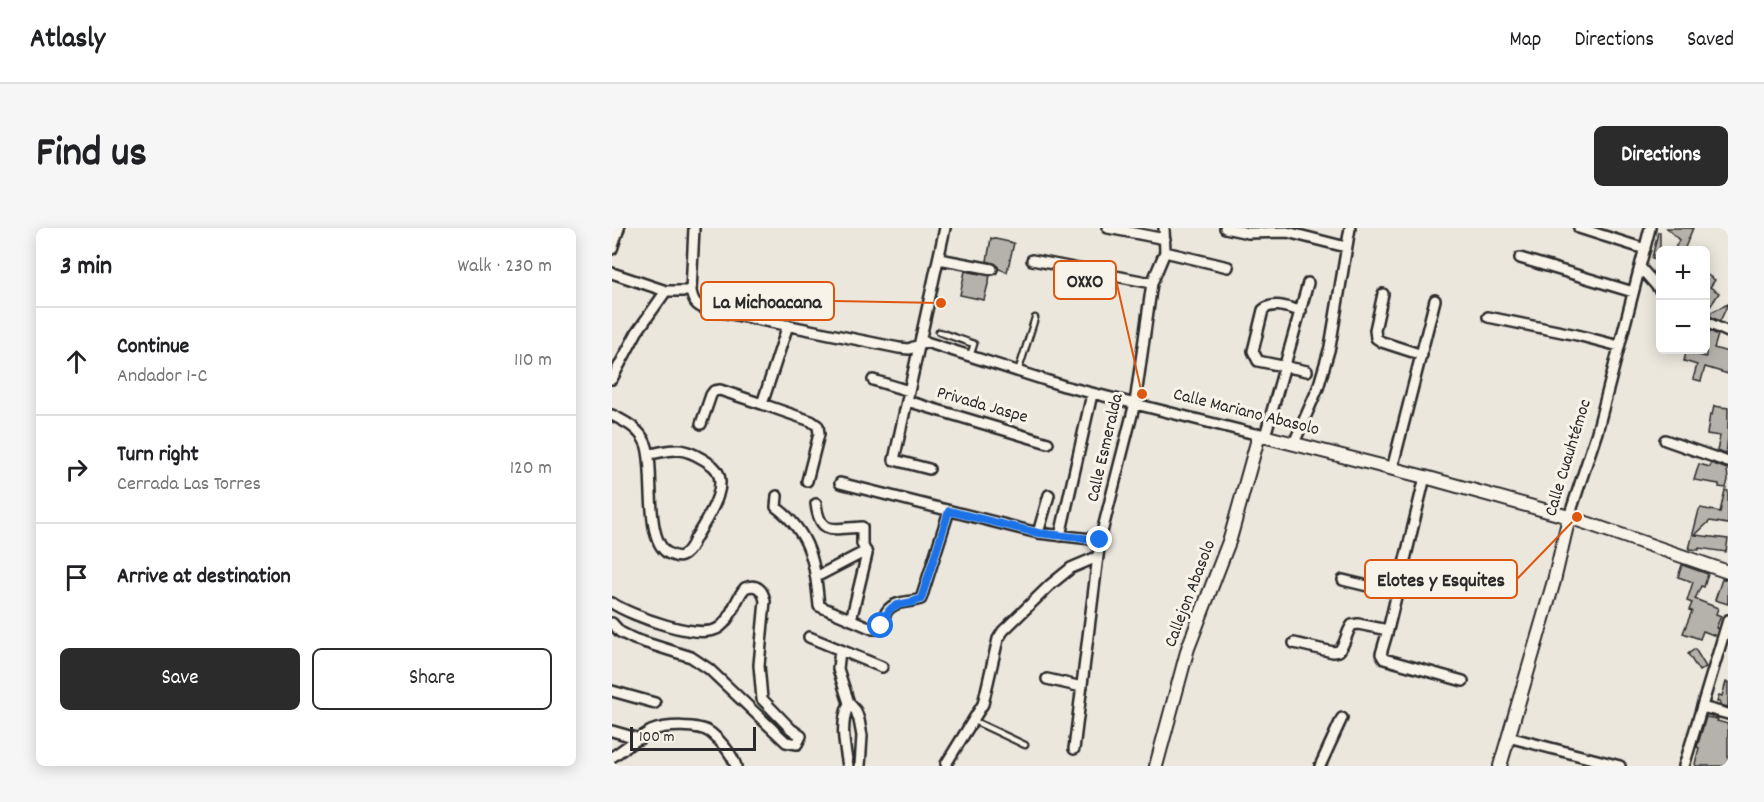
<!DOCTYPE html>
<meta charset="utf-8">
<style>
body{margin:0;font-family:Dekko,sans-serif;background:#f6f6f6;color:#202124}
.controls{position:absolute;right:18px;top:18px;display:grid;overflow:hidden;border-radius:9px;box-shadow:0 3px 15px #0003}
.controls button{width:54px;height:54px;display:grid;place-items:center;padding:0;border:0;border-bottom:2px solid #e0e0e0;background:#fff;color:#202124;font:30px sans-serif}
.scale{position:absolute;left:18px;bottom:15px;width:126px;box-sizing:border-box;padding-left:6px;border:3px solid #2b2b2b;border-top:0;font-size:16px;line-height:21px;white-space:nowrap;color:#2b2b2b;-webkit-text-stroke:4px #f7f3e8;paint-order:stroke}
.stop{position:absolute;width:18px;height:18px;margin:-14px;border:4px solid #1a73e8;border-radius:50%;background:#fff}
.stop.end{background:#1a73e8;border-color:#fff;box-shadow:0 2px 6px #0008}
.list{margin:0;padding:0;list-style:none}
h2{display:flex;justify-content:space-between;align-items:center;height:78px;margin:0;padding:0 24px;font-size:26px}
h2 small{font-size:20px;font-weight:400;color:#757577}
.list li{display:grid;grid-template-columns:39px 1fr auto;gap:18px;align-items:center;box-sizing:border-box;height:108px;padding:0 24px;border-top:2px solid #e0e0e0}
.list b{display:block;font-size:22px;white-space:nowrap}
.list p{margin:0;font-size:20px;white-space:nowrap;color:#757577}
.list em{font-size:20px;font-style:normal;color:#757577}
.actions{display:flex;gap:12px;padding:18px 24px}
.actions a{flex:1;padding:14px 0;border:2px solid #2b2b2b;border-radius:9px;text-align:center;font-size:21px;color:#2b2b2b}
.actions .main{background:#2b2b2b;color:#fff}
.icon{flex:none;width:33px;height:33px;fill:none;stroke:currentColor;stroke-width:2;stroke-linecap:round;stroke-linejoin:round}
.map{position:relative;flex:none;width:1116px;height:538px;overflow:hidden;border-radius:9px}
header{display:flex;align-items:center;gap:36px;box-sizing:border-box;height:84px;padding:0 30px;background:#fff;border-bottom:2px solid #e0e0e0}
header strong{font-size:28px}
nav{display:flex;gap:33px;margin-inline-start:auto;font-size:21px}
.intro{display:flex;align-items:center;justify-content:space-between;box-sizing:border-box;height:144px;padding:0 36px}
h1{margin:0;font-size:42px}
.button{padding:15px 27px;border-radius:9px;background:#2b2b2b;color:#fff;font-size:21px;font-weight:700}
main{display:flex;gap:36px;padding:0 36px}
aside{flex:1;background:#fff;border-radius:9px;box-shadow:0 3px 15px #0003}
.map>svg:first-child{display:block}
.building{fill:#b5b2ab;stroke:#2b2b2b;stroke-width:1.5}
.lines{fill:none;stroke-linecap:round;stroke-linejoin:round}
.service-casing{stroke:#2b2b2b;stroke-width:9}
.minor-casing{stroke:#2b2b2b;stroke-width:14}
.tertiary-casing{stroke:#2b2b2b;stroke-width:16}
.service{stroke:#f7f3e8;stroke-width:4.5}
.minor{stroke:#f7f3e8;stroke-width:9}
.tertiary{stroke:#f7f3e8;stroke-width:12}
.route{stroke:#1a73e8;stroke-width:8}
.labels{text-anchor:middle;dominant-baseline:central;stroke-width:6;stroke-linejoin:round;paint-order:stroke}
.street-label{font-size:18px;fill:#2b2b2b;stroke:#f7f3e8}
.leader{fill:none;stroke:#df570e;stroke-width:2}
.callout-dot{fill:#df570e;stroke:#f7f3e8;stroke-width:2}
.callout{fill:#f7f3e8;stroke:#df570e;stroke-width:2}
.callout-label{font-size:20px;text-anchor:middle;font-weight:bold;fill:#2b2b2b}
</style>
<header>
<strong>Atlasly</strong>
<nav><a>Map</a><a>Directions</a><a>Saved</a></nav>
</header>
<div class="intro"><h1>Find us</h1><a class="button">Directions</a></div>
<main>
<aside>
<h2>3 min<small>Walk · 230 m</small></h2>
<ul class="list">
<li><svg class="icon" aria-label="ahead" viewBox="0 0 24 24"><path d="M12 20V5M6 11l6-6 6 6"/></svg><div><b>Continue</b><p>Andador 1-C</p></div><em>110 m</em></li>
<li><svg class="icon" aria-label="right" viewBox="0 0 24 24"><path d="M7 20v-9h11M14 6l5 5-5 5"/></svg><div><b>Turn right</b><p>Cerrada Las Torres</p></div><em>120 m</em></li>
<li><svg class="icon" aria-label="arrive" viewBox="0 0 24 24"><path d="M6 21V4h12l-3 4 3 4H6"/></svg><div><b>Arrive at destination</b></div></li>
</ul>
<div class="actions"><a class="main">Save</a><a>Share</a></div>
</aside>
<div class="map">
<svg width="1116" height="538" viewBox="0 0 1116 538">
<rect width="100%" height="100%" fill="#ebe7dd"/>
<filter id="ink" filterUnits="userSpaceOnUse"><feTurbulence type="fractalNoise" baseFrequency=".0167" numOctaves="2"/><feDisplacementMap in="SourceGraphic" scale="12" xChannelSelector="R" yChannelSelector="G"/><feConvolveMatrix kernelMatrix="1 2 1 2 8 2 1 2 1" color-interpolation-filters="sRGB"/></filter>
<g filter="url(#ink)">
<path class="building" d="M1055 0H1081L1072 22H1062L1067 12Z
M1046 4H1048V32L1040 30Z
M379 10 402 15 395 44 387 41 384 36 375 33Z
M353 43 378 48 372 72 348 67Z
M1094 46 1103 52 1098 59 1107 65 1094 85Z
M1116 76 1109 91 1107 93 1098 88 1099 84Z
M1094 101 1106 107 1102 120 1116 124V146L1093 139 1089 153 1081 151 1085 137 1072 133 1074 124 1094 129Z
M1102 178 1116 180V209L1114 226 1105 223 1108 208 1095 206 1098 186 1100 187Z
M1099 235 1115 241 1116 252 1114 260 1107 259V256L1082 252 1087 236 1098 239Z
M1113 262 1116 263V296L1098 293 1083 307 1116 311 1114 324 1087 320V322L1077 321 1087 282 1089 280 1108 284Z
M1070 337 1096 346 1092 359 1089 358 1083 371 1106 380 1104 386 1109 388 1104 400 1106 401 1104 408 1091 403 1088 411 1071 405 1080 383 1077 382 1080 375 1075 373 1081 354 1066 349Z
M1110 351 1116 352V376L1103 372Z
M1083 421 1094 439 1087 443 1076 426Z
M1114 454H1116V479L1108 477V474H1105L1107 467 1110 468Z
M1094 489 1106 491 1105 493 1116 496V538H1084L1083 536 1087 520 1085 519Z"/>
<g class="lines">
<g class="service-casing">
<path id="service" d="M327 104 362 116 358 128
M406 144 423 90
M362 493 413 517"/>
</g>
<g class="minor-casing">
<path id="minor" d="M82 0 79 63C81 73 84 78 94 81L287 120 297 121 314 114 452 158 647 207
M496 0 553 11
M613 0 636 5 675 4 734 19
M967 0 1033 21
M0 21 7 0
M553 24 616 39
M908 30 1021 64
M327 31 380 41
M420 32 540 55
M1028 39 1048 62
M0 45 54 63
M771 66 763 102 764 110 770 114 810 127
M689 83C676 80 661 73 651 82L641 123 646 133 695 143
M876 89 965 107 1007 118
M1094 94 1116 104
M0 151 25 104 54 63H79
M261 152 297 163
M295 173 436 215
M150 176 199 193 206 198 207 206 195 253
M0 187C14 194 28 201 34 216 44 240 30 318 60 327 65 329 68 330 73 326 77 323 81 316 83 311 93 293 121 256 101 238 92 231 75 221 64 222 55 222 46 225 37 226
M89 196 99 167 102 163 108 162 150 176 176 97
M653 208 696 55
M1053 212 1116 234
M682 215 706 160 718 119 738 0
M317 241 282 232 333 0
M780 241 823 72
M228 255 426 305 488 312
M165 268 164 279C200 306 203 337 207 378L261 401H265C271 396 271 389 275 383 283 372 298 375 309 371L337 283
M204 276C208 309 222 300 250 299V316L255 326 239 392
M957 289 985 204 1038 0
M426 305 437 267
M448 308 480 166
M204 349 254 323
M731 352 785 365
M0 375C18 387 89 414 108 399 120 390 123 371 133 360 145 355 151 362 153 373L147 437 150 471 179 501 189 508 185 516 174 514 97 441 79 429 22 411 8 404 0 395
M776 402 769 426 772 431 851 453
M197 409 270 439
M682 415 721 424 727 423C734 415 734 405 740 397L746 396 776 402 813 249
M228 422 226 441 237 475 244 483 247 492 250 508 248 538
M435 451 470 459
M0 463 43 475
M1090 479 1116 486
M0 503 28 511
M896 509 1008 538
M462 521 488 312 523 175 540 55 553 24 552 0
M0 529C13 520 26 510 39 503 53 497 87 496 99 505 109 513 120 526 124 538
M334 536 371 476 386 411 391 403 438 357 459 340 485 329
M236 538C232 515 228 497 237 475
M708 538 730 490
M1072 538 1116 392"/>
</g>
<g class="tertiary-casing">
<path id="tertiary" d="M544 538 576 420 618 311 647 207 813 249 957 289 1116 344
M888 538 942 353 957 289"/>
</g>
<use href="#service" class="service"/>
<use href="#minor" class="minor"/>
<use href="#tertiary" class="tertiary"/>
</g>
</g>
<g class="lines" filter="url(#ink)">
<path class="route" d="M269 398C281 368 286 381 309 371L337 283 426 305 488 312"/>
</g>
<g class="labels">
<g class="street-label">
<text transform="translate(370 178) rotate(16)">Privada Jaspe</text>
<text transform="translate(634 185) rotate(14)">Calle Mariano Abasolo</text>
<text transform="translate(494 220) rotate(-77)">Calle Esmeralda</text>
<text transform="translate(957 230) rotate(-73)">Calle Cuauhtémoc</text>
<text transform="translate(579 366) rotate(-69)">Callejon Abasolo</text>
</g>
</g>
<path class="leader" d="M530 166L504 52M329 75L222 73M965 289L905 351"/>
<g class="callout-dot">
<circle cx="530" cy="166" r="6"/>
<circle cx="329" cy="75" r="6"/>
<circle cx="965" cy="289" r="6"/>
</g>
<g class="callout">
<rect x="442" y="33" width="62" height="38" rx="6"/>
<rect x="89" y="54" width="133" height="38" rx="6"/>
<rect x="753" y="332" width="152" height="38" rx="6"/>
</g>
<g class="callout-label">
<text x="473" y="59">OXXO</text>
<text x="155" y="80">La Michoacana</text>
<text x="829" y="358">Elotes y Esquites</text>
</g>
</svg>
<div class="controls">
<button>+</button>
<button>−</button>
</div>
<div class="scale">100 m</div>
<div class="stop" style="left:269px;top:398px"></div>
<div class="stop end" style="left:488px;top:312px"></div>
</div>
</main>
